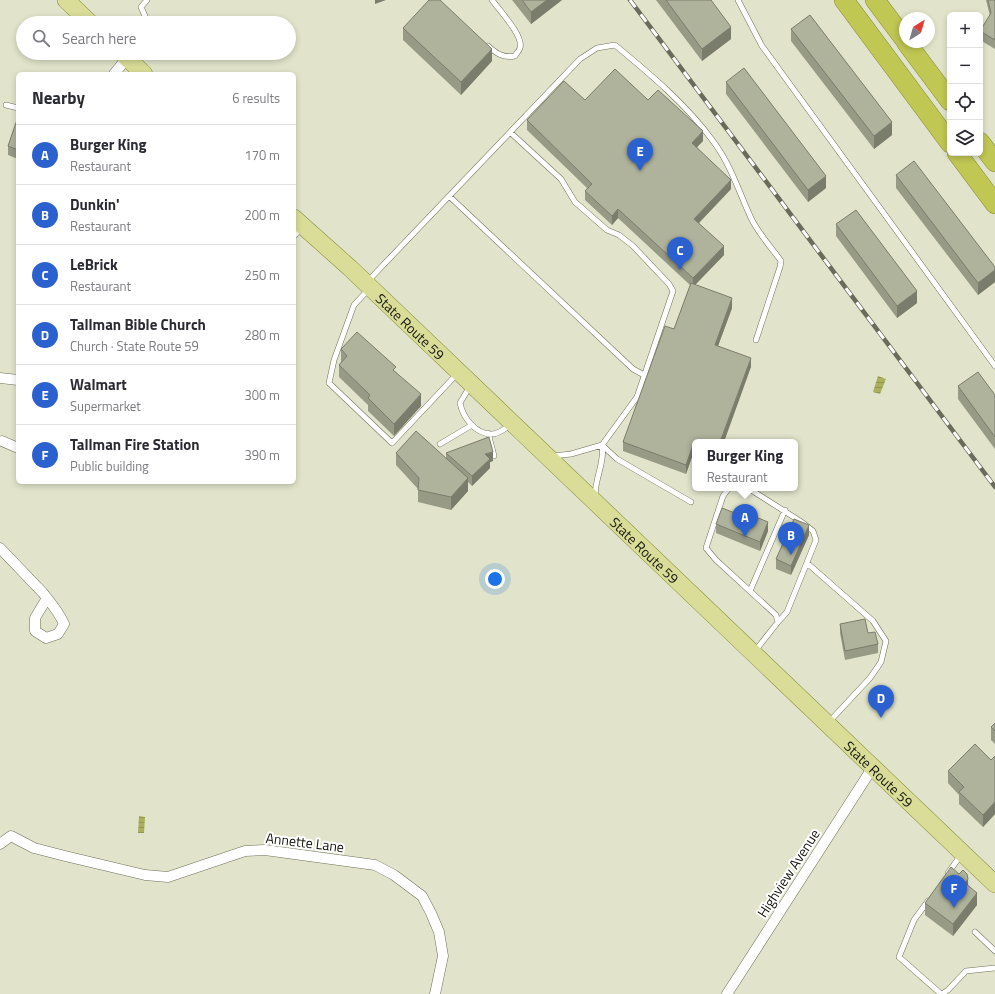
<!DOCTYPE html>
<meta charset="utf-8">
<style>
body{margin:0;font-family:"Titillium Web",sans-serif;background:#f7f7f7;color:#2b2b33}
.controls{position:absolute;right:12px;top:12px;display:grid;overflow:hidden;border-radius:6px;box-shadow:0 2px 6px #0003}
.controls button{width:36px;height:36px;display:grid;place-items:center;padding:0;border:0;border-bottom:1px solid #e1e1e2;background:#fff;color:#2b2b33;font:20px sans-serif}
.compass{position:absolute;left:899px;top:12px;width:36px;height:36px;border-radius:50%;background:#fff;box-shadow:0 2px 6px #0003;rotate:37deg}
.you{position:absolute;left:495px;top:579px;width:14px;height:14px;margin:-10px;border:3px solid #fff;border-radius:50%;background:#1a73e8;box-shadow:0 0 0 6px #1a73e833}
.badge{display:grid;place-items:center;width:26px;height:26px;border-radius:50%;background:#2b61cf;color:#fff;font-size:13px;font-weight:700}
.pin{position:absolute;translate:-50% -33px;filter:drop-shadow(0 1px 2px #0008)}
.pin::after{content:'';position:absolute;top:21px;width:14px;height:12px;background:inherit;clip-path:polygon(0 0,100% 0,50% 100%)}
.popup{position:absolute;left:692px;top:439px;width:106px;height:52px;box-sizing:border-box;display:grid;place-content:center;border-radius:6px;background:#fff;filter:drop-shadow(0 1px 3px #0005);font-size:13px;white-space:nowrap;color:#7c7c81}
.popup b{font-size:15px;color:#2b2b33}
.popup::after{content:'';position:absolute;left:50%;top:100%;margin-left:-8px;border:8px solid transparent;border-top-color:#fff}
.list{margin:0;padding:0;list-style:none}
h2{display:flex;justify-content:space-between;align-items:center;height:52px;margin:0;padding:0 16px;font-size:17px}
h2 small{font-size:13px;font-weight:400;color:#7c7c81}
.list li{display:grid;grid-template-columns:26px 1fr auto;gap:12px;align-items:center;box-sizing:border-box;height:60px;padding:0 16px;border-top:1px solid #e1e1e2}
.list b{display:block;font-size:15px;white-space:nowrap}
.list p{margin:0;font-size:13px;white-space:nowrap;color:#7c7c81}
.list em{font-size:13px;font-style:normal;color:#7c7c81}
.icon{flex:none;width:22px;height:22px;fill:none;stroke:currentColor;stroke-width:2;stroke-linecap:round;stroke-linejoin:round}
.map{position:relative;flex:none;width:995px;height:994px;overflow:hidden}
.search{position:absolute;background:#fff;box-shadow:0 2px 6px #0003;left:16px;top:16px;width:280px;height:44px;display:flex;align-items:center;gap:10px;box-sizing:border-box;padding:0 14px;border-radius:22px;color:#7c7c81;font-size:15px}
.panel{position:absolute;background:#fff;box-shadow:0 2px 6px #0003;left:16px;top:72px;width:280px;height:412px;border-radius:6px}
.map>svg:first-child{display:block}
.water{fill:url(#water-rules)}
.lines{fill:none;stroke-linecap:round;stroke-linejoin:round}
.service-casing{stroke:#6f715b;stroke-width:6}
.minor-casing{stroke:#6f715b;stroke-width:11}
.primary-casing{stroke:#84893a;stroke-width:18}
.motorway-casing{stroke:#84893a;stroke-width:20}
.service{stroke:#fff;stroke-width:5}
.minor{stroke:#fff;stroke-width:10}
.primary{stroke:#d9dd98;stroke-width:17}
.motorway{stroke:#c0c753;stroke-width:19}
.rail-casing{stroke:#696b5b;stroke-width:4.5}
.rail{stroke:#fff;stroke-width:3;stroke-dasharray:9;stroke-linecap:butt}
.wall{fill:#979a85}
.shaded-wall{fill:#7b7d6c}
.building{fill:#b0b39b;stroke:#7b7d6c}
.labels{text-anchor:middle;dominant-baseline:central;stroke-width:4;stroke-linejoin:round;paint-order:stroke}
.street-label{font-size:14px;fill:#14150c;stroke:#fff}
</style>
<div class="map">
<svg width="995" height="994" viewBox="0 0 995 994">
<defs>
<pattern id="water-rules" width="6" height="5" patternUnits="userSpaceOnUse"><rect width="6" height="5" fill="#aab05d"/><path d="M0 2.5h6" fill="none" stroke="#919650"/></pattern>
</defs>
<rect width="100%" height="100%" fill="#e1e4ca"/>
<path class="water" d="M878 376 886 379 880 394 873 392Z
M139 816 145 817 144 833H138Z"/>
<g class="lines">
<g class="service-casing">
<path id="service" d="M147 0 141 7 148 23
M738 0 762 46 995 366
M488 46C497 54 503 58 515 56 516 54 519 51 520 48 524 36 499 10 492 0
M6 105 18 108
M511 133 561 179 575 202 607 230 619 235 633 246 669 284 673 291 637 397 602 445 571 454 553 456
M449 196 633 369 644 375
M294 236 301 229
M368 281 580 59 597 48 615 45C650 74 686 104 713 141 731 165 739 192 751 218 758 233 771 247 781 261L780 267 756 340
M369 289 354 305 334 360 329 383 392 443 457 374
M470 386 460 403C463 418 476 435 493 434 500 433 505 429 510 425
M488 433 494 456
M440 444 472 425
M602 445 617 459 691 502
M729 488 723 496 706 548 716 560 776 615 778 622 755 651
M748 488 800 521 813 531 816 540 787 612 778 622
M595 497C595 477 605 463 602 445
M807 563 873 621 886 641 881 662 870 678 829 722
M750 591 785 510
M948 873 961 855
M928 901 914 920 899 957 941 994
M975 932 995 951
M942 994 948 990 966 971 995 968"/>
</g>
<g class="minor-casing">
<path id="minor" d="M114 74 127 58
M0 378 18 380
M2 441 18 448
M0 548 43 593C51 603 59 612 64 624L58 634 46 638 35 631V618L47 598
M0 844 11 836 34 848 65 856 145 875 168 877 245 851 265 850 375 865 394 875 422 896 431 913 439 932 443 956 435 994
M727 994 873 767"/>
</g>
<g class="primary-casing">
<g id="primary">
<path d="M66 0 90 23"/>
<path d="M122 53 144 74"/>
<path id="s1" d="M294 218 350 268 995 884"/>
</g>
</g>
<g class="motorway-casing">
<path id="motorway" d="M844 0 950 143
M875 0 905 40
M906 42 950 101
M980 142 995 162
M957 153 995 204"/>
</g>
<use href="#service" class="service"/>
<use href="#minor" class="minor"/>
<use href="#primary" class="primary"/>
<use href="#motorway" class="motorway"/>
<g class="rail-casing">
<path id="rail" d="M630 0 995 487"/>
</g>
<use href="#rail" class="rail"/>
</g>
<path class="wall" d="M512 0H562L531 24Z
M656 0H711L731 39 702 61Z
M986 0H995V49L980 40V31L990 16Z
M403 28 492 61 461 95 403 40Z
M791 29 892 135 874 149 791 41Z
M726 82 826 188 808 202 726 94Z
M648 100 703 141 697 147 731 189 699 223 724 255 695 285 732 308 718 346 751 367 695 442V455L693 454 686 474 623 451V442L674 329 690 285 618 218 612 225 585 200V191L587 188 527 130V120Z
M18 117V159L8 155V146Z
M896 175 995 267V282L978 295 896 188Z
M836 224 917 303 897 318 836 236Z
M341 349 396 372 421 406 394 436 368 411V405L339 377V365L341 362Z
M958 386 995 395V449L958 399Z
M396 453 446 459V453L493 461 490 462V468L472 486 468 482V491L451 510 418 502V489L396 465Z
M740 515 768 531 760 551 716 533V524Z
M809 535 791 575 776 569V559Z
M840 624 878 644V653L845 660 840 633Z
M995 723V744L991 740V727Z
M995 756V814L983 827 959 804V795L948 783V771L991 760Z
M968 886 977 905 953 936 925 915V903Z"/>
<path class="shaded-wall" d="M375 0H386L375 4Z
M547 0H562L531 24V12Z
M731 27V39L702 61V49Z
M492 49V61L461 95V82Z
M892 122V135L874 149V136Z
M703 131V141L692 152V143Z
M826 176V188L808 202V190Z
M731 180V189L694 228V219Z
M618 209V218L612 225V216Z
M724 246V255L693 287V278Z
M995 270V282L978 295V283Z
M917 291V303L897 318V306Z
M732 298V308L715 354V345Z
M751 358V367L724 442H720Z
M421 394V406L394 436V424Z
M693 445V454L686 474V465Z
M493 452V461L490 462V468L472 486V476L485 454Z
M468 478V491L451 510V497Z
M768 522V531L760 551V542Z
M809 525V535L791 575V566Z
M995 802V814L983 827V815Z
M968 879V891L965 883Z
M977 893V905L953 936V924Z"/>
<path class="building" d="M429 0H440L492 49 461 82 403 28Z
M522 0H547L531 12Z
M666 0H711L731 27 702 49Z
M988 0H995V40L980 31 991 13Z
M810 15 892 122 874 136 791 29Z
M744 68 826 176 808 190 726 82Z
M615 69 648 100 658 90 703 131 692 143 731 180 694 219 724 246 693 278 618 209 612 216 585 191 592 184 527 120 564 81 585 100Z
M18 117V150L8 146Z
M914 161 995 267V270L978 283 896 175Z
M856 210 917 291 897 306 836 224Z
M691 283 732 298 715 345 751 358 720 442H695V446L693 445 686 465 623 442 665 326 674 329Z
M357 332 396 367 393 370 421 394 394 424 368 398 370 395 339 365 347 356 341 349Z
M978 372 995 395V437L958 386Z
M416 431 468 478 451 497 418 490 419 478 396 453Z
M489 437 493 452 485 454 490 459 472 476 446 453Z
M722 508 740 515 741 511 768 522 760 542 716 524Z
M794 519 809 525 791 566 776 559Z
M865 619 868 633 875 632 878 644 845 651 840 624Z
M995 723V731L991 727Z
M975 744 991 760 995 756V802L983 815 959 792 964 787 948 771Z
M951 867 959 874 963 870 967 874 968 879 965 883 977 893 953 924 925 903Z"/>
<g class="labels">
<g class="street-label">
<text stroke="none"><textPath href="#s1" startOffset="159">State Route 59</textPath></text>
<text stroke="none"><textPath href="#s1" startOffset="483">State Route 59</textPath></text>
<text stroke="none"><textPath href="#s1" startOffset="807">State Route 59</textPath></text>
<text transform="translate(305 842) rotate(7)">Annette Lane</text>
<text transform="translate(788 873) rotate(-57)">Highview Avenue</text>
</g>
</g>
</svg>
<div class="controls">
<button>+</button>
<button>−</button>
<button><svg class="icon" aria-label="locate" viewBox="0 0 24 24"><circle cx="12" cy="12" r="6"/><path d="M12 2v4M12 18v4M2 12h4M18 12h4"/></svg></button>
<button><svg class="icon" aria-label="layers" viewBox="0 0 24 24"><path d="M12 4l9 5-9 5-9-5zM3 14l9 5 9-5"/></svg></button>
</div>
<svg class="compass" viewBox="-18 -18 36 36"><path d="M0-13l5 13h-10z" fill="#e53935"/><path d="M0 13l5-13h-10z" fill="#7c7c81"/></svg>
<div class="you"></div>
<div class="pin badge" style="left:745px;top:537px">A</div>
<div class="popup"><b>Burger King</b>Restaurant</div>
<div class="pin badge" style="left:791px;top:555px">B</div>
<div class="pin badge" style="left:680px;top:270px">C</div>
<div class="pin badge" style="left:881px;top:718px">D</div>
<div class="pin badge" style="left:640px;top:171px">E</div>
<div class="pin badge" style="left:954px;top:908px">F</div>
<div class="search"><svg class="icon" aria-label="search" viewBox="0 0 24 24"><circle cx="10" cy="10" r="6"/><path d="M15 15l6 6"/></svg>Search here</div>
<section class="panel">
<h2>Nearby<small>6 results</small></h2>
<ul class="list">
<li><span class="badge">A</span><div><b>Burger King</b><p>Restaurant</p></div><em>170 m</em></li>
<li><span class="badge">B</span><div><b>Dunkin'</b><p>Restaurant</p></div><em>200 m</em></li>
<li><span class="badge">C</span><div><b>LeBrick</b><p>Restaurant</p></div><em>250 m</em></li>
<li><span class="badge">D</span><div><b>Tallman Bible Church</b><p>Church · State Route 59</p></div><em>280 m</em></li>
<li><span class="badge">E</span><div><b>Walmart</b><p>Supermarket</p></div><em>300 m</em></li>
<li><span class="badge">F</span><div><b>Tallman Fire Station</b><p>Public building</p></div><em>390 m</em></li>
</ul>
</section>
</div>
